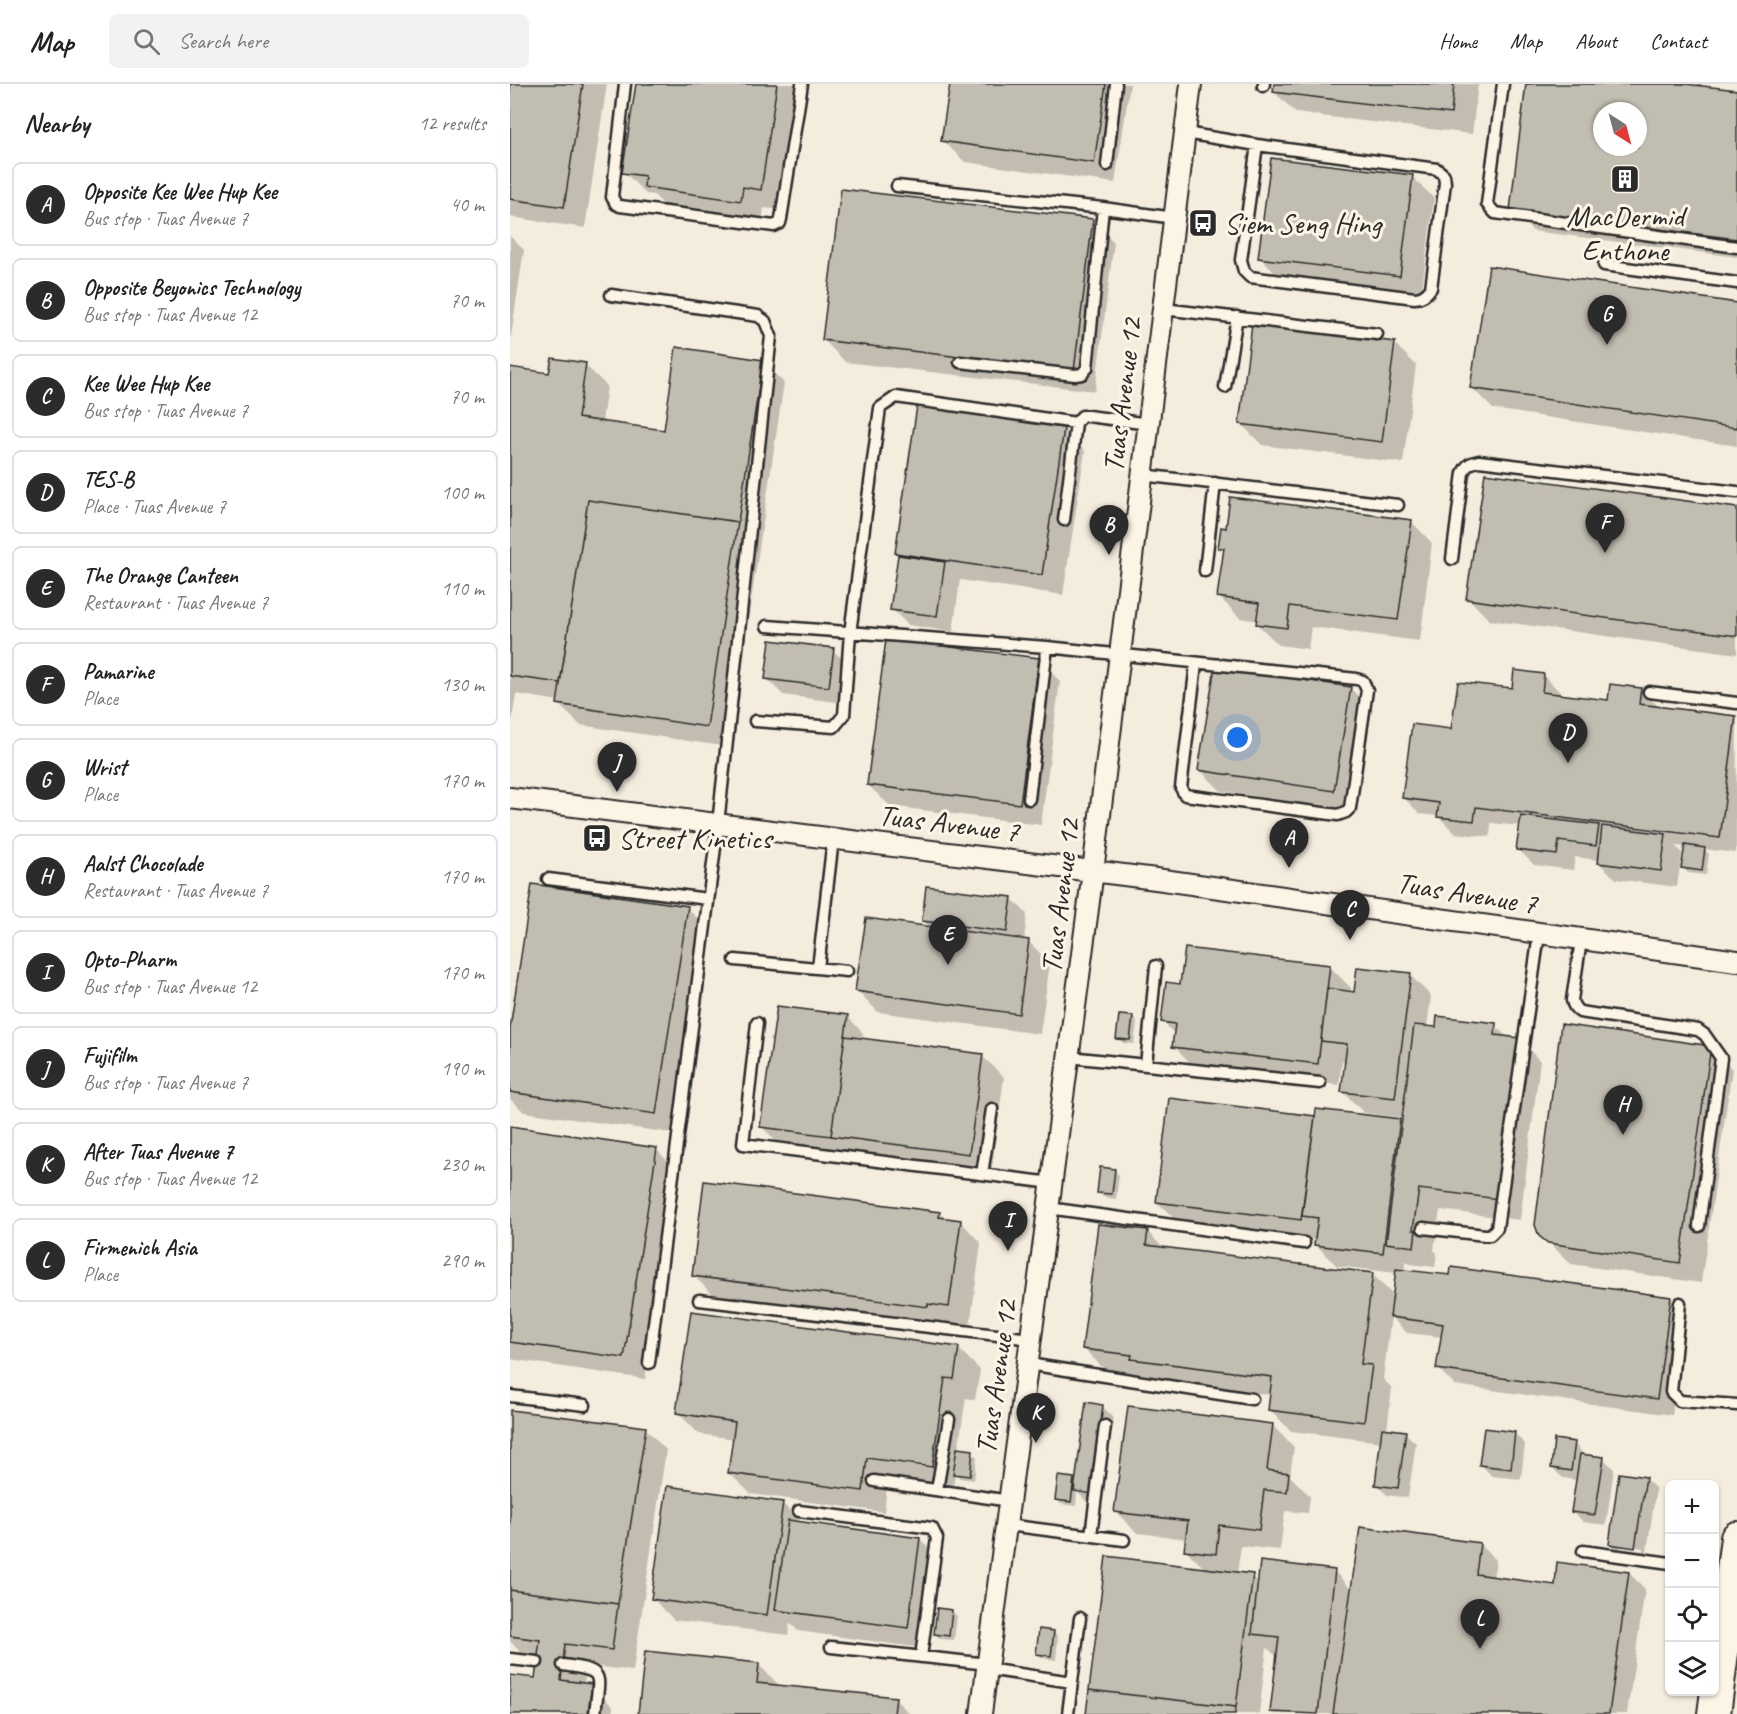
<!DOCTYPE html>
<meta charset="utf-8">
<style>
body{margin:0;font-family:Caveat,sans-serif;background:#f2f2f2;color:#222}
.controls{position:absolute;right:18px;bottom:18px;display:grid;overflow:hidden;border-radius:9px;box-shadow:0 2px 4px #0004}
.controls button{width:54px;height:54px;display:grid;place-items:center;padding:0;border:0;border-bottom:2px solid #e0e0e0;background:#fff;color:#222;font:30px sans-serif}
.compass{position:absolute;left:1083px;top:18px;width:54px;height:54px;border-radius:50%;background:#fff;box-shadow:0 2px 4px #0004;rotate:144deg}
.you{position:absolute;left:728px;top:654px;width:21px;height:21px;margin:-15px;border:4px solid #fff;border-radius:50%;background:#1a73e8;box-shadow:0 0 0 9px #1a73e833}
.badge{display:grid;place-items:center;width:39px;height:39px;border-radius:50%;background:#2b2b2b;color:#fff;font-size:20px;font-weight:700}
.pin{position:absolute;translate:-50% -50px;filter:drop-shadow(0 2px 3px #0008)}
.pin::after{content:'';position:absolute;top:32px;width:21px;height:18px;background:inherit;clip-path:polygon(0 0,100% 0,50% 100%)}
.list{margin:0;padding:0;list-style:none}
h2{display:flex;justify-content:space-between;align-items:center;height:78px;margin:0;padding:0 24px;font-size:26px}
h2 small{font-size:20px;font-weight:400;color:#767676}
.list li{display:grid;grid-template-columns:39px 1fr auto;gap:18px;align-items:center;box-sizing:border-box;height:84px;margin:0 12px 12px;padding:0 12px;border:2px solid #e0e0e0;border-radius:9px}
.list b{display:block;font-size:22px;white-space:nowrap}
.list p{margin:0;font-size:20px;white-space:nowrap;color:#767676}
.list em{font-size:20px;font-style:normal;color:#767676}
.icon{flex:none;width:33px;height:33px;fill:none;stroke:currentColor;stroke-width:2;stroke-linecap:round;stroke-linejoin:round}
.map{position:relative;flex:none;width:1227px;height:1630px;overflow:hidden}
header{display:flex;align-items:center;gap:36px;box-sizing:border-box;height:84px;padding:0 30px;background:#fff;border-bottom:2px solid #e0e0e0}
header strong{font-size:28px}
nav{display:flex;gap:33px;margin-inline-start:auto;font-size:21px}
.search{width:420px;height:54px;background:#f2f2f2;display:flex;align-items:center;gap:15px;box-sizing:border-box;padding:0 21px;border-radius:9px;color:#767676;font-size:22px}
main{display:flex}
aside{flex:1;background:#fff}
.map>svg:first-child{display:block}
.shadow{fill:#0003;fill-rule:evenodd}
.building{fill:#c2bdb1;stroke:#2b2b2b;stroke-width:1.5;fill-rule:evenodd}
.lines{fill:none;stroke-linecap:round;stroke-linejoin:round}
.lane-casing{stroke:#2b2b2b;stroke-width:15}
.street-casing{stroke:#2b2b2b;stroke-width:24}
.primary-casing{stroke:#2b2b2b;stroke-width:36}
.lane{stroke:#fcf5e5;stroke-width:10}
.street{stroke:#fcf5e5;stroke-width:20}
.primary{stroke:#fcf5e5;stroke-width:32}
.labels{text-anchor:middle;dominant-baseline:central;stroke-width:6;stroke-linejoin:round;paint-order:stroke}
.poi-label{font-size:30px;fill:#2b2b2b;stroke:#fcf5e5;text-anchor:start}
.street-label{font-size:30px;fill:#2b2b2b;stroke:#fcf5e5}
</style>
<header>
<strong>Map</strong>
<div class="search"><svg class="icon" aria-label="search" viewBox="0 0 24 24"><circle cx="10" cy="10" r="6"/><path d="M15 15l6 6"/></svg>Search here</div>
<nav><a>Home</a><a>Map</a><a>About</a><a>Contact</a></nav>
</header>
<main>
<aside>
<h2>Nearby<small>12 results</small></h2>
<ul class="list">
<li><span class="badge">A</span><div><b>Opposite Kee Wee Hup Kee</b><p>Bus stop · Tuas Avenue 7</p></div><em>40 m</em></li>
<li><span class="badge">B</span><div><b>Opposite Beyonics Technology</b><p>Bus stop · Tuas Avenue 12</p></div><em>70 m</em></li>
<li><span class="badge">C</span><div><b>Kee Wee Hup Kee</b><p>Bus stop · Tuas Avenue 7</p></div><em>70 m</em></li>
<li><span class="badge">D</span><div><b>TES-B</b><p>Place · Tuas Avenue 7</p></div><em>100 m</em></li>
<li><span class="badge">E</span><div><b>The Orange Canteen</b><p>Restaurant · Tuas Avenue 7</p></div><em>110 m</em></li>
<li><span class="badge">F</span><div><b>Pamarine</b><p>Place</p></div><em>130 m</em></li>
<li><span class="badge">G</span><div><b>Wrist</b><p>Place</p></div><em>170 m</em></li>
<li><span class="badge">H</span><div><b>Aalst Chocolade</b><p>Restaurant · Tuas Avenue 7</p></div><em>170 m</em></li>
<li><span class="badge">I</span><div><b>Opto-Pharm</b><p>Bus stop · Tuas Avenue 12</p></div><em>170 m</em></li>
<li><span class="badge">J</span><div><b>Fujifilm</b><p>Bus stop · Tuas Avenue 7</p></div><em>190 m</em></li>
<li><span class="badge">K</span><div><b>After Tuas Avenue 7</b><p>Bus stop · Tuas Avenue 12</p></div><em>230 m</em></li>
<li><span class="badge">L</span><div><b>Firmenich Asia</b><p>Place</p></div><em>290 m</em></li>
</ul>
</aside>
<div class="map">
<svg width="1227" height="1630" viewBox="0 0 1227 1630">
<rect width="100%" height="100%" fill="#f4edde"/>
<filter id="ink" filterUnits="userSpaceOnUse"><feTurbulence type="fractalNoise" baseFrequency=".0167" numOctaves="2"/><feDisplacementMap in="SourceGraphic" scale="12" xChannelSelector="R" yChannelSelector="G"/><feConvolveMatrix kernelMatrix="1 2 1 2 8 2 1 2 1" color-interpolation-filters="sRGB"/></filter>
<g filter="url(#ink)">
<path class="shadow" d="M0 0H97L75 144 0 133Z
M128 0H291L272 126 254 124 252 137 157 124 144 111 136 110 114 88Z
M441 0H620L605 99 455 78 433 57Z
M765 0H968L962 50 786 29 764 8Z
M1018 0H1163L1227 8V173L1023 147 1001 126ZM1092 27H1128V63H1092Z
M902 93 924 114 911 212 771 195 749 173Z
M582 137 604 158 585 307 335 278 314 256Z
M0 152 14 166 0 259Z
M1227 221V362L983 325 961 303Z
M884 259 906 281 893 379 752 361 731 340Z
M253 278 274 299 219 663 70 641 48 620 49 617 6 610 2 636H0V284L41 290 75 281 97 302 92 338 155 347Z
M554 345 575 367 553 511 450 496 443 548 398 541 382 525 390 472 386 469Z
M1227 426V570L979 536 958 514Z
M901 437 922 459 910 557 801 543 798 565 769 561 747 540 748 537 730 534 709 513 715 468 710 463Z
M323 566 339 582 334 619 273 611 257 595Z
M528 576 550 597 531 741 380 722 358 701Z
M1034 592 1050 608 1049 612 1099 618 1130 605 1147 621 1146 624 1225 634 1227 636 1226 769 1194 765 1199 770 1196 791 1178 789 1173 784 1176 763 1165 762 1172 768 1167 803 1106 795 1089 779 1090 776 1065 773 1063 786 1024 781 1008 765 1011 742 981 739 980 753 945 749 928 732 910 730 894 714 943 646 1003 606Z
M841 605 862 626 845 728 711 707 690 686Z
M501 814 517 830 514 857H518L540 879 530 950 368 928 347 906 421 844 413 837Z
M177 824 199 845 168 1050 14 1028 0 1015V954Z
M820 883 841 904V909H845L900 891 921 912 917 944 985 941 998 954 1009 955 1030 977 1010 1136 930 1126 924 1166 927 1169 925 1183 900 1180 896 1177 894 1187 1161 1215 1177 1231 1162 1331 944 1301 928 1284 932 1253 897 1249 881 1233 873 1295 882 1304 877 1346 895 1349 906 1359 898 1414 877 1411 867 1401 872 1358 781 1347 759 1325 761 1311 644 1296 640 1291 595 1286 573 1264 637 1147 654 1165 862 1190 884 1212 887 1189 827 1182 805 1160 806 1156 669 1139 647 1118 660 1016 806 1034 890 1036 893 1040 894 1034 854 1029 832 1007 836 979 832 978 829 1001 685 984 664 962 665 950 652 938 671 902Z
M337 932 353 949 352 956 472 972 494 993 481 1091 344 1073 337 1066V1068L268 1059 252 1043Z
M623 933 627 938 624 960 613 959 608 954Z
M1200 964 1222 985 1191 1199 1061 1180 1031 1151Z
M0 1044 146 1065 167 1087 135 1295 0 1275Z
M604 1086 609 1091 606 1115 593 1113 588 1108Z
M430 1130 435 1135 450 1137 471 1159 460 1243 205 1213 183 1191Z
M448 1264 470 1286 465 1316 456 1314 448 1366 462 1368 467 1373 464 1396 450 1394 445 1390 443 1404 378 1395 374 1428 241 1410 219 1389 224 1355 189 1350 168 1329Z
M592 1322 603 1333 592 1419 576 1417 567 1408 566 1422 551 1420 547 1415 563 1395 567 1399Z
M0 1327 135 1344 156 1366 123 1587 77 1581 74 1600 81 1601 103 1623 102 1630H0V1593L26 1596 29 1574 14 1572 0 1557Z
M762 1341 784 1363 780 1392 800 1412 798 1429 775 1427 770 1466 731 1462 727 1490 742 1492 749 1499 824 1487 842 1506 970 1460 986 1476 983 1494 1046 1502 1119 1489 1135 1505 1117 1630H763L761 1628 768 1571H765L757 1564 749 1630H577L696 1486 676 1466 677 1455 627 1449 606 1428Z
M1005 1350 1015 1360 1011 1395 982 1392 971 1381Z
M1064 1359 1075 1372 1093 1374 1104 1385 1096 1441 1073 1438 1063 1427 1067 1396 1053 1394 1042 1384Z
M1135 1394 1146 1405 1136 1474 1111 1471 1100 1460ZM1110 1461 1133 1464V1467L1110 1464Z
M272 1419 293 1440 410 1455 431 1477 419 1565 288 1547 280 1539 278 1551 164 1536 143 1515Z
M442 1527 447 1532 444 1556 430 1555 425 1550Z
M544 1548 548 1553 546 1576 532 1574 527 1569Z
M248 1580 270 1602 385 1615 400 1630H130Z"/>
<path class="building" d="M0 0H73L54 123 0 115Z
M126 0H267L251 106 233 103 231 117 134 103 135 92 112 89Z
M440 0H596L584 79 431 57Z
M764 0H944L941 30 763 8Z
M1016 0H1175L1227 6V155L1000 126ZM1092 27H1128V63H1092Z
M761 74 903 91 890 192 748 174Z
M331 105 583 135 564 287 312 256Z
M979 182 1227 219V344L960 304Z
M742 240 885 258 872 358 729 340Z
M166 263 253 276 228 438 78 416 50 599 0 592V283L39 289 42 274 76 279 68 334 154 346Z
M407 322 554 344 532 491 385 469Z
M975 389 1227 424V552L956 515Z
M720 413 902 436 888 536 780 522 777 544 746 540 749 519 707 513 714 464H708L711 443 716 444Z
M78 416 228 438 197 643 47 620Z
M388 471 435 478 427 532 380 526Z
M376 555 529 574 510 720 357 701Z
M260 556 324 564 319 603 255 595Z
M705 583 841 603 824 707 688 686Z
M1004 586 1034 590 1032 608 1098 616 1100 600 1131 604 1129 620 1226 632 1210 754 966 723 964 737 927 733 929 719 892 714 902 640 941 645 948 598 1002 604Z
M1011 732 1089 741 1086 762 1049 757 1047 771 1006 766Z
M1092 742 1156 750 1151 787 1088 779Z
M1175 761 1195 764 1192 787 1171 784Z
M22 800 178 822 146 1030 0 1008V944Z
M416 802 502 813 497 848 412 837Z
M356 834 519 856 509 930 345 907Z
M675 864 820 881 808 980 662 963 665 940 651 938 656 898 670 900Z
M847 883 901 889 885 1014 831 1008 837 960 811 957 817 904 844 908Z
M267 922 338 931 321 1052 250 1043Z
M609 931 623 932 620 956 606 955Z
M927 932 986 939 985 951 1010 954 989 1115 909 1105 903 1146H906L904 1163 876 1159 904 941 926 943Z
M1051 940 1201 962 1170 1179 1038 1159 1029 1152 1025 1141Z
M335 952 473 970 459 1070 321 1052Z
M659 1014 805 1032 791 1136 646 1118Z
M806 1025 890 1035 873 1169 804 1161 808 1134 792 1132Z
M0 1042 147 1064 114 1274 0 1258Z
M590 1083 605 1085 602 1110 587 1109Z
M194 1097 430 1128 429 1133 451 1136 439 1223 418 1220V1223L182 1192Z
M588 1140 638 1146 636 1161 863 1189 851 1280 862 1281 854 1338 758 1326 762 1293 621 1275 622 1271 572 1265Z
M941 1183 1161 1213 1147 1315 926 1285 933 1240 880 1233 886 1185 940 1191Z
M181 1227 449 1263 444 1295 435 1294 422 1383 357 1374 353 1407 218 1389 225 1338 166 1329Z
M576 1318 593 1321 582 1410 564 1407Z
M618 1322 763 1340 757 1386 779 1389 777 1408 754 1406 749 1446 709 1441 706 1470 674 1466 678 1437 604 1428Z
M0 1326 136 1343 108 1520 0 1506Z
M872 1344 896 1347 888 1404 865 1401Z
M974 1344 1005 1348 1001 1385 969 1381Z
M1044 1355 1065 1358 1061 1387 1041 1384Z
M447 1364 463 1366 460 1392 443 1390Z
M1070 1370 1094 1373 1085 1431 1061 1428Z
M1109 1389 1136 1393 1125 1464 1099 1460Z
M548 1392 564 1394 561 1418 545 1416Z
M157 1402 273 1418 257 1531 141 1515Z
M278 1436 410 1454 398 1544 265 1526Z
M850 1443 970 1459 966 1490 1045 1501 1047 1478 1119 1488 1099 1630H823Z
M596 1472 743 1490 726 1623 579 1606Z
M750 1477 825 1486 808 1630 760 1628 769 1553 742 1550Z
M0 1506 108 1520 102 1566 55 1560 51 1596 82 1600 78 1630H0V1591L25 1594 30 1556 0 1552Z
M427 1524 442 1526 439 1552 424 1550Z
M529 1545 544 1547 541 1572 526 1570Z
M135 1567 249 1579 247 1599 386 1613 384 1630H128Z
M579 1606 726 1623 725 1630H576Z"/>
<g class="lines">
<g class="lane-casing">
<path id="lane" d="M115 0 102 113 106 120 110 122 264 142 270 139 271 135 292 0
M993 0 977 120 985 129 1227 163
M753 2 754 0
M675 49 747 61 927 85 934 91 935 99 921 204C917 210 912 214 905 214L740 193 734 187 731 176 747 61
M597 81 606 0
M387 102 593 124 664 134
M1094 181 1227 199
M101 211 248 232 255 237 261 252 208 740 139 1279
M653 225 867 250
M450 278 565 291 572 290 577 284 593 124
M715 303 727 233
M632 391 888 421
M554 436 566 339 572 332H578L639 340
M942 475 953 389C957 380 960 379 969 377L1227 408
M695 487 705 399
M257 542 537 563 847 595 853 597 857 606 840 724 836 728 828 731 675 711 671 704 686 580
M1139 608 1227 619
M245 637 324 643 334 631 340 549 370 324 386 313 566 339
M519 715 537 563
M38 795 198 815
M1071 856 1062 916C1063 922 1065 925 1070 928L1188 946 1195 951 1211 974 1189 1142
M225 876 337 887
M308 884 323 755
M247 939 233 1060 542 1099
M559 973 810 999
M636 981 646 882
M472 1090 482 1025
M538 1124 794 1159
M913 1144 975 1151H980L987 1144 1029 850
M189 1216 521 1255
M1170 1219 1161 1308 1170 1317 1227 1321
M518 1280 742 1315
M0 1312 75 1321
M364 1397 500 1417
M427 1406 439 1335
M289 1427 422 1444 427 1454 411 1573
M497 1441 614 1456
M581 1451 595 1342
M1073 1467 1160 1479
M321 1563 478 1580
M0 1575 27 1578
M53 1581C97 1587 89 1589 85 1630
M477 1585 562 1598
M558 1630 570 1534"/>
</g>
<g class="street-casing">
<path id="street" d="M0 714 646 795 1227 877
M471 1630 583 787 681 0"/>
</g>
<g class="primary-casing">
<path id="primary" d="M1204 1630 1227 1454"/>
</g>
<use href="#lane" class="lane"/>
<use href="#street" class="street"/>
<use href="#primary" class="primary"/>
</g>
</g>
<defs>
<g id="building-square" transform="scale(1.5)"><rect x="-9" y="-9" width="18" height="18" rx="4" fill="#2b2b2b" stroke="#fcf5e5"/><path d="M-4-6H4V6H1V3H-1V6H-4ZM-2.5-4.3h1.7v1.8h-1.7ZM.8-4.3h1.7v1.8H.8ZM-2.5-1h1.7V.8h-1.7ZM.8-1h1.7V.8H.8Z" fill="#fff"/></g>
<g id="bus-square" transform="scale(1.5)"><rect x="-9" y="-9" width="18" height="18" rx="4" fill="#2b2b2b" stroke="#fcf5e5"/><path d="M-5-6H5V4H4V6H2V4H-2V6H-4V4H-5ZM-3.5-4V0h7V-4ZM-3.5 1.2v1.5H-2V1.2ZM2 1.2v1.5H3.5V1.2Z" fill="#fff"/></g>
</defs>
<g fill-rule="evenodd">
<use href="#building-square" x="1115" y="95"/>
<use href="#bus-square" x="693" y="139"/>
<use href="#bus-square" x="87" y="754"/>
</g>
<g class="labels">
<g class="poi-label">
<text x="1115" y="132" text-anchor="middle">MacDermid<tspan x="1115" dy="34">Enthone</tspan></text>
<text x="714" y="139">Siem Seng Hing</text>
<text x="108" y="754">Street Kinetics</text>
</g>
<g class="street-label">
<text transform="translate(612 311) rotate(-83)">Tuas Avenue 12</text>
<text transform="translate(439 739) rotate(7)">Tuas Avenue 7</text>
<text transform="translate(957 809) rotate(9)">Tuas Avenue 7</text>
<text transform="translate(550 812) rotate(-83)">Tuas Avenue 12</text>
<text transform="translate(486 1293) rotate(-82)">Tuas Avenue 12</text>
</g>
</g>
</svg>
<div class="controls">
<button>+</button>
<button>−</button>
<button><svg class="icon" aria-label="locate" viewBox="0 0 24 24"><circle cx="12" cy="12" r="6"/><path d="M12 2v4M12 18v4M2 12h4M18 12h4"/></svg></button>
<button><svg class="icon" aria-label="layers" viewBox="0 0 24 24"><path d="M12 4l9 5-9 5-9-5zM3 14l9 5 9-5"/></svg></button>
</div>
<svg class="compass" viewBox="-18 -18 36 36"><path d="M0-13l5 13h-10z" fill="#e53935"/><path d="M0 13l5-13h-10z" fill="#767676"/></svg>
<div class="you"></div>
<div class="pin badge" style="left:779px;top:784px">A</div>
<div class="pin badge" style="left:599px;top:471px">B</div>
<div class="pin badge" style="left:840px;top:856px">C</div>
<div class="pin badge" style="left:1058px;top:679px">D</div>
<div class="pin badge" style="left:438px;top:881px">E</div>
<div class="pin badge" style="left:1095px;top:469px">F</div>
<div class="pin badge" style="left:1097px;top:261px">G</div>
<div class="pin badge" style="left:1113px;top:1051px">H</div>
<div class="pin badge" style="left:498px;top:1167px">I</div>
<div class="pin badge" style="left:107px;top:708px">J</div>
<div class="pin badge" style="left:526px;top:1359px">K</div>
<div class="pin badge" style="left:970px;top:1565px">L</div>
</div>
</main>
